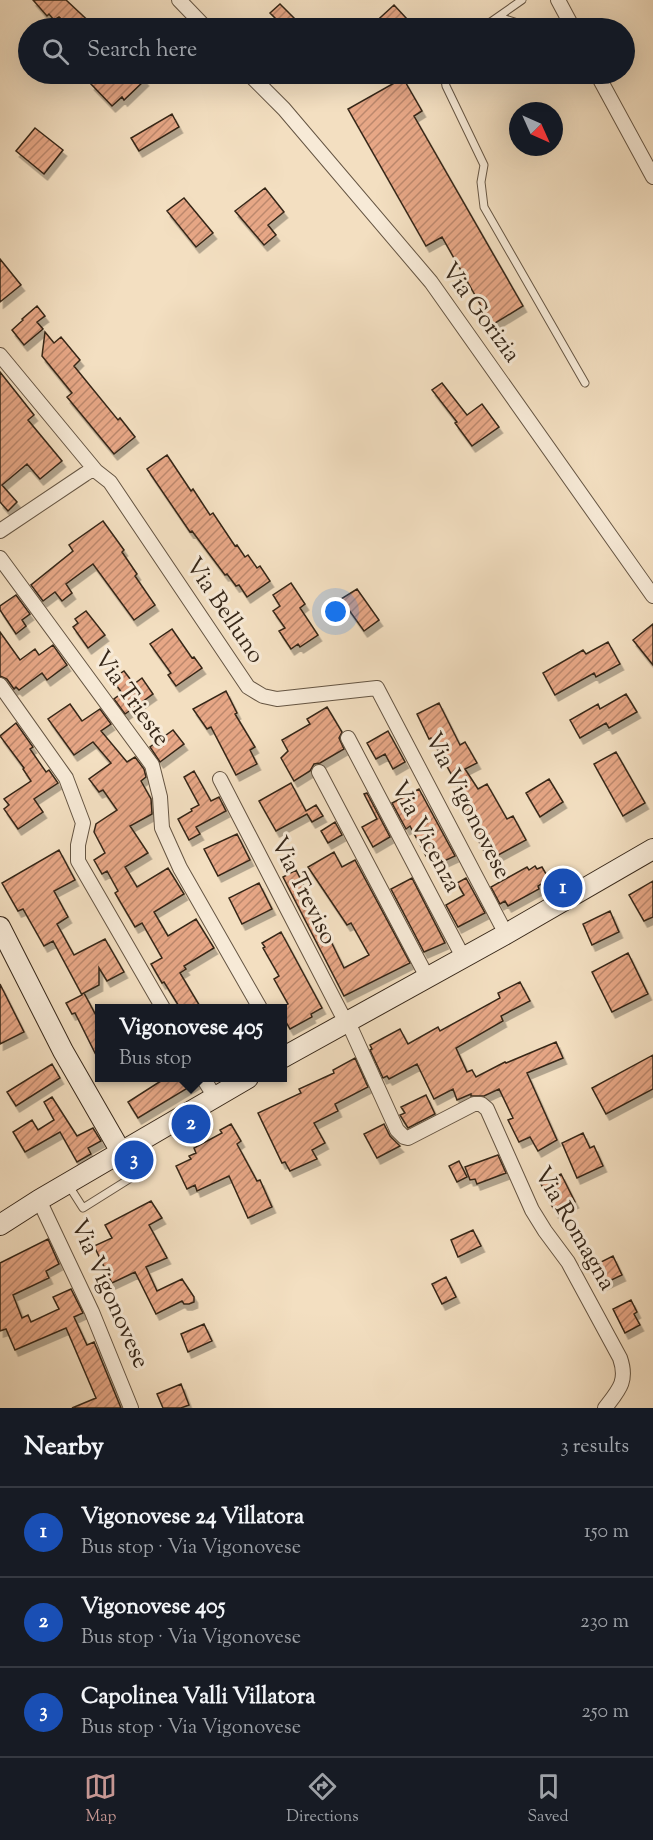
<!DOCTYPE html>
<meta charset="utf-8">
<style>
body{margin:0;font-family:"Sorts Mill Goudy",serif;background:#20242c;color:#f1f3f6}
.compass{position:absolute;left:509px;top:102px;width:54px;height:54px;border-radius:50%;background:#171b24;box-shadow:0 6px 24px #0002;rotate:135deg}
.you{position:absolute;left:336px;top:612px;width:21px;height:21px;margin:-15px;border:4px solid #fff;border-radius:50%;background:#1a73e8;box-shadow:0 0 0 9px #1a73e833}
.badge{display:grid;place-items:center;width:39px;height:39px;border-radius:50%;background:#c59692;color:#fff;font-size:20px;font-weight:700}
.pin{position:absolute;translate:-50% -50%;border:3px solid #fff;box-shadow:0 2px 6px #0006}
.popup{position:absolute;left:95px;top:1004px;width:192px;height:78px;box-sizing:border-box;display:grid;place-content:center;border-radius:0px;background:#171b24;filter:drop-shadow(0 2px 4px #0005);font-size:20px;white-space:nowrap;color:#9ea1a6}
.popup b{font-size:22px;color:#f1f3f6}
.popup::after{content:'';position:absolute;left:50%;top:100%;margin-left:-12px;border:12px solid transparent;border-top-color:#171b24}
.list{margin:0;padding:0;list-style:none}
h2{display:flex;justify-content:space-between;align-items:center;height:78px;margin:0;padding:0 24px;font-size:26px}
h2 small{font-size:20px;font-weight:400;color:#9ea1a6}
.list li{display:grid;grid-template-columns:39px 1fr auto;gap:18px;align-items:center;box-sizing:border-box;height:90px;padding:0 24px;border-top:2px solid #363941}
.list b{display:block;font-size:22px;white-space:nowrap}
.list p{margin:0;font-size:20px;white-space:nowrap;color:#9ea1a6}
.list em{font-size:20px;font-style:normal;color:#9ea1a6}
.icon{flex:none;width:33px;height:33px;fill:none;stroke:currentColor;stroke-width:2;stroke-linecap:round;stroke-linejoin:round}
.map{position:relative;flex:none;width:653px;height:1408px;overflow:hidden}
.search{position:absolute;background:#171b24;box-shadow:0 6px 24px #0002;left:18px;right:18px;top:18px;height:66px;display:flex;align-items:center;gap:15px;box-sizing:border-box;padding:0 21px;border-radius:33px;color:#9ea1a6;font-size:22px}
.sheet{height:348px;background:#171b24}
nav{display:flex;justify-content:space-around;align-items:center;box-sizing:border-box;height:84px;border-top:2px solid #363941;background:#171b24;font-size:16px;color:#9ea1a6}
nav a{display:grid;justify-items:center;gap:3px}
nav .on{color:#c59692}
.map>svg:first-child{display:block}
.building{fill:url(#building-hatch);stroke:#362719;stroke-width:1.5;filter:url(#shadow)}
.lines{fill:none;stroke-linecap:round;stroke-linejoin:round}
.lane-casing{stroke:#655543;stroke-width:9}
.street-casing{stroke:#655543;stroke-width:16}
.secondary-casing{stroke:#362719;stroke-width:22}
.lane{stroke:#f7ead7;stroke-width:7}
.street{stroke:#f7ead7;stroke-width:14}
.secondary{stroke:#f7ead7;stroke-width:20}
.labels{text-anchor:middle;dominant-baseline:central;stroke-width:6;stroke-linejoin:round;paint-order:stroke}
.street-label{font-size:24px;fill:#362719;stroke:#f7ead7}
</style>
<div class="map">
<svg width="653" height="1408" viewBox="0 0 653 1408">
<defs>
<pattern id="building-hatch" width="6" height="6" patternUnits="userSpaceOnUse" patternTransform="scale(1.5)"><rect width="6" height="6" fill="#e7a786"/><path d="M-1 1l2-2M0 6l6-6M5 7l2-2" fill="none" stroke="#bc886d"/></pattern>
<filter id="shadow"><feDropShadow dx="3.5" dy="6" stdDeviation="0" flood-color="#0004"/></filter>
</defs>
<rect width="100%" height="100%" fill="#f3dfc1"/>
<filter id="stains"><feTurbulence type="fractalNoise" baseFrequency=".00333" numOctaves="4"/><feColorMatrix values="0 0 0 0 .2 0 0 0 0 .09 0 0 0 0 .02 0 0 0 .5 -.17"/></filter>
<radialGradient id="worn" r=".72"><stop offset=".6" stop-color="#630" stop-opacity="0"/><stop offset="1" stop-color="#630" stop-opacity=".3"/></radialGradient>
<path class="building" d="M33 0H66L96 28H71L59 17 54 20 49 14 47 16Z
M280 4 304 28H269L278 21 270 13Z
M394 5 407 19 397 28H369Z
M102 74H139L145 80 124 100 122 97 112 106 91 84Z
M403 78 422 111 414 116 523 306 492 325 442 237 426 246 348 109Z
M172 114 179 127 139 151 131 138Z
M35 128 63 150 44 174 16 151Z
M265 188 284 212 268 225 276 235 264 245 235 211Z
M184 198 213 233 196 247 167 211Z
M0 259 21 285 0 302Z
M37 306 45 316 37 322 43 329 24 345 12 330 23 320 22 319Z
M45 332 54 343 61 337 80 360 74 366 118 420 120 418 135 437 114 454 67 397 72 393 42 356Z
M0 372 34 415 28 420 62 461 40 479 27 464 2 485 17 502 8 511 0 502Z
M442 383 467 415 482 404 499 427 472 446 455 423 457 422 432 390Z
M167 455 191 491 193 489 210 515 213 513 235 546 237 545 245 557 248 555 257 568 260 566 270 581 247 597 239 585 236 586 227 574 225 575 192 531 190 532 147 469Z
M103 521 124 550 122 552 137 574 135 576 155 605 134 620 93 564 66 584 72 593 62 601 55 592 43 601 31 585 73 551 69 545Z
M291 583 305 604 300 608 318 635 300 647 298 644 291 649 279 631 285 628 273 611 280 606 273 595Z
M357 589 379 620 364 631 341 599Z
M16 595 30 614 22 620 26 626 16 634 0 610V606Z
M86 611 105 635 88 648 73 627 78 623 75 619Z
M653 624V665L633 640Z
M172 629 192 658 194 657 202 668 176 686 168 675 171 673 150 644Z
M0 632 20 660 35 649 39 655 53 645 67 665 47 680 42 673 19 690 16 687 14 689 7 679 0 676Z
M608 642 620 664 596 677 594 673 555 695 543 673 583 650 586 654Z
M124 671 134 684 142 678 153 694 125 714 114 699 122 693 112 679Z
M226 691 237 713 235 714 255 747 250 750 257 764 236 775 211 727 207 729 193 709Z
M626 694 637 712 609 728 606 723 580 738 570 720 598 704 600 709Z
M439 703 460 745 465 742 477 763 465 769 478 789 487 784 507 819 513 816 526 840 489 860 478 840H479L456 799 463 795 431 738 429 739 417 714Z
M70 704 82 721 100 709 111 724 101 731 127 762 135 757 144 769 146 777 141 781 151 799 152 814 130 826 148 853 125 867 137 887 168 868 184 894 154 912 168 936 196 919 214 948 184 966 186 969 180 973 201 1008H180L164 982 162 983 151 964 162 958 142 923 135 927 115 893 118 891 107 871 102 874 94 860 105 853 94 832 96 824 117 810 103 790 99 792 89 779 111 763 93 742 74 755 48 719Z
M327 707 342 732 339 738 344 749 320 763 314 764 310 771 294 781 281 758 288 751 282 740 310 724 307 719Z
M16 723 33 747 30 749 46 772 49 770 58 783 34 799 43 812 18 829 4 809 9 805 4 799 31 781 23 769 24 768 0 736Z
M173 730 184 744 160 762 150 747Z
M388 731 405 762 393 769 385 754 376 759 367 743Z
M616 752 645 803 623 816 594 764Z
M194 771 211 801 219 797 226 811 196 827 200 834 189 840 178 819 192 811 191 809 199 805 184 777Z
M549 779 563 802 540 817 526 793Z
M291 783 306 811 316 805 323 816 312 822 307 814 276 831 259 801Z
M419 789 455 856 442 862 436 851 426 856 410 826 406 829 392 803Z
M367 793 390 837 373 847 362 827 377 819 364 794Z
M335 822 342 835 328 843 321 831Z
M237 834 250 860 218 876 204 849Z
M59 850 75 880 54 891 68 917 57 924 74 955 105 939 124 972 107 981 99 968V985L82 994 84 993 99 1021V1061L75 1013 72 1014 66 1003 82 995 53 941 44 946 23 909 18 911 2 883Z
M334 852 342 867 355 860 410 963 344 996 283 877 296 870 344 968 369 955 351 923 347 925 308 867Z
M535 866 537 869 542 867 549 879 538 886 539 889 508 906 505 901 500 904 491 887 527 867 529 870Z
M412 878 445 943 424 952 391 889Z
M466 878 485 913 458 927 446 905 464 895 457 883Z
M653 881V917L644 921 629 895Z
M259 883 272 909 242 924 229 898Z
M610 911 619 932 592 945 583 924Z
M281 932 322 1008 311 1014 312 1017 290 1029 282 1015V1008H279L288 1004 274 979 279 976 263 948 265 947 262 943Z
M628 953 648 994 612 1012 592 972Z
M520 982 530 1001 501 1016 503 1021 456 1048 467 1072 472 1070 476 1077 505 1062 506 1063 556 1042 563 1058 527 1073 557 1140 538 1151 530 1137 519 1142 508 1120 513 1118 499 1089 484 1096H471V1094L457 1100 453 1089 434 1099 417 1064 389 1079 387 1076 383 1078 370 1050 372 1049 370 1045 400 1029 408 1044 438 1027 440 1031 500 998 498 993Z
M0 984 24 1032 0 1044Z
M653 1055V1089L606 1114 592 1088Z
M355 1058 368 1087 335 1104 338 1111 314 1123 325 1143 312 1150 317 1159 290 1171 285 1162 282 1163 258 1113 301 1093 299 1089 334 1073 333 1070Z
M52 1064 60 1078 16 1106 7 1092Z
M167 1077H194L196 1083 138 1118 128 1102Z
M426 1095 435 1114 408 1128 400 1115 405 1113 401 1107Z
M52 1097 77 1136 93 1128 101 1141 88 1148 91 1154 77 1162 60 1132 25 1152 13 1132 32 1120 38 1130 54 1120 44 1102Z
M231 1124 241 1141 237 1144 257 1181 260 1180 272 1207 248 1218 229 1176 197 1191 195 1185 187 1189 176 1166 191 1159 189 1156 196 1153 194 1148 222 1133 220 1130Z
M384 1124 390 1136 400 1146 377 1158 364 1134Z
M583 1133 590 1148 594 1146 603 1166 577 1178 562 1143Z
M498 1155 506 1173 477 1184 475 1179 470 1180 465 1167Z
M459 1161 467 1177 457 1182 449 1166Z
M561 1174 575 1202 555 1212 541 1184Z
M151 1201 162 1218 149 1225 167 1258 146 1267 157 1291 182 1279 194 1297V1302L189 1304H184L182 1301 156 1314 135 1272 112 1283 94 1246 112 1238 105 1225Z
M473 1230 481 1246 458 1257 451 1240Z
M48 1239 59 1264 46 1271 49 1278 13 1295 22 1318 28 1315 31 1322 59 1309 53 1297 71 1289 83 1313 74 1317 87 1345 94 1342 121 1408H72L96 1398 66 1328 15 1350 6 1329 0 1331V1263Z
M613 1256 622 1275 603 1284 598 1272 603 1270 599 1263Z
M446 1277 456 1297 442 1304 432 1284Z
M631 1300 637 1312 634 1314 640 1325 625 1333 613 1309Z
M204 1324 212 1341 188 1352 181 1334Z
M181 1384 189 1405 181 1408H163L157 1394Z"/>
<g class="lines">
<g class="lane-casing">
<path id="lane" d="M499 17 533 28
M482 28 522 0
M444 74 446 86 484 165 481 182 484 207 585 383
M69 1186 83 1208 134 1176 122 1154"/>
</g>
<g class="street-casing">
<path id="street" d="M179 0 206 28
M558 0 573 28
M249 74 284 109 431 282 653 596
M597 74 653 177
M0 355 96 471H90L85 474 0 531
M96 471 110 482 248 687 263 696 277 699 377 688 506 934
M0 558 152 765 160 797 162 828 180 868 260 1008
M0 685 66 778 83 823 78 845V861L163 1008
M348 738 463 957
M319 772 427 977
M220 779 341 1013 348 1022 397 1130 404 1137 408 1138 474 1104H481L487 1109 532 1210 545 1231 568 1262 620 1358C628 1381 619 1390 605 1408
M203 1078 215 1097
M39 1200 92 1312 131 1408"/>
</g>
<g class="secondary-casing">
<path id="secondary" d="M0 927 63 1051 121 1152
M282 1058 506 934 653 849
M0 1225 39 1200 248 1078"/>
</g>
<use href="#lane" class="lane"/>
<use href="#street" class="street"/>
<use href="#secondary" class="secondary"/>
</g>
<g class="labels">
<g class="street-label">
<text transform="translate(480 313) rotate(54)">Via Gorizia</text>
<text transform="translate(224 611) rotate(56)">Via Belluno</text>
<text transform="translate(131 699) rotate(54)">Via Trieste</text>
<text transform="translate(467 806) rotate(63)">Via Vigonovese</text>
<text transform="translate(425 837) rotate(62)">Via Vicenza</text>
<text transform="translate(303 891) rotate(63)">Via Treviso</text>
<text transform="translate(574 1229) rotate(60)">Via Romagna</text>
<text transform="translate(109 1294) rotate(66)">Via Vigonovese</text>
</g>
</g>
<rect width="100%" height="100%" filter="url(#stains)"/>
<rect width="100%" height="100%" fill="url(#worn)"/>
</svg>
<svg class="compass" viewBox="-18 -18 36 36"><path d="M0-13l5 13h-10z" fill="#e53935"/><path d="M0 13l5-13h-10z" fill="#9ea1a6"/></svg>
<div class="you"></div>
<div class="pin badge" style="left:563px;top:888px;background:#1a4fb4">1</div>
<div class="pin badge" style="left:191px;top:1124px;background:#1a4fb4">2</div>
<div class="popup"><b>Vigonovese 405</b>Bus stop</div>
<div class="pin badge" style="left:134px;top:1160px;background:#1a4fb4">3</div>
<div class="search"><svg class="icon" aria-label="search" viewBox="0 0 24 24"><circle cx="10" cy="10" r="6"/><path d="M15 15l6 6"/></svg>Search here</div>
</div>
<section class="sheet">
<h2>Nearby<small>3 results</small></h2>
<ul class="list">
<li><span class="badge" style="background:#1a4fb4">1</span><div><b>Vigonovese 24 Villatora</b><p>Bus stop · Via Vigonovese</p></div><em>150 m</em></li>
<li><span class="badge" style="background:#1a4fb4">2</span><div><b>Vigonovese 405</b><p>Bus stop · Via Vigonovese</p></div><em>230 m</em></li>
<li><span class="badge" style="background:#1a4fb4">3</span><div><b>Capolinea Valli Villatora</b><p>Bus stop · Via Vigonovese</p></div><em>250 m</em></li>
</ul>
</section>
<nav>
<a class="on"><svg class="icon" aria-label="map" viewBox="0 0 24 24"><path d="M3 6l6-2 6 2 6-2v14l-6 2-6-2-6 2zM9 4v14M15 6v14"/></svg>Map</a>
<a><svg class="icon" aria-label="directions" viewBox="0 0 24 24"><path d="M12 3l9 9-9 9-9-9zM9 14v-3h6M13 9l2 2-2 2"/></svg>Directions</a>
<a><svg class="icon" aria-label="saved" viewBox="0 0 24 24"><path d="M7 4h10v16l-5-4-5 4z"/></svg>Saved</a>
</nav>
